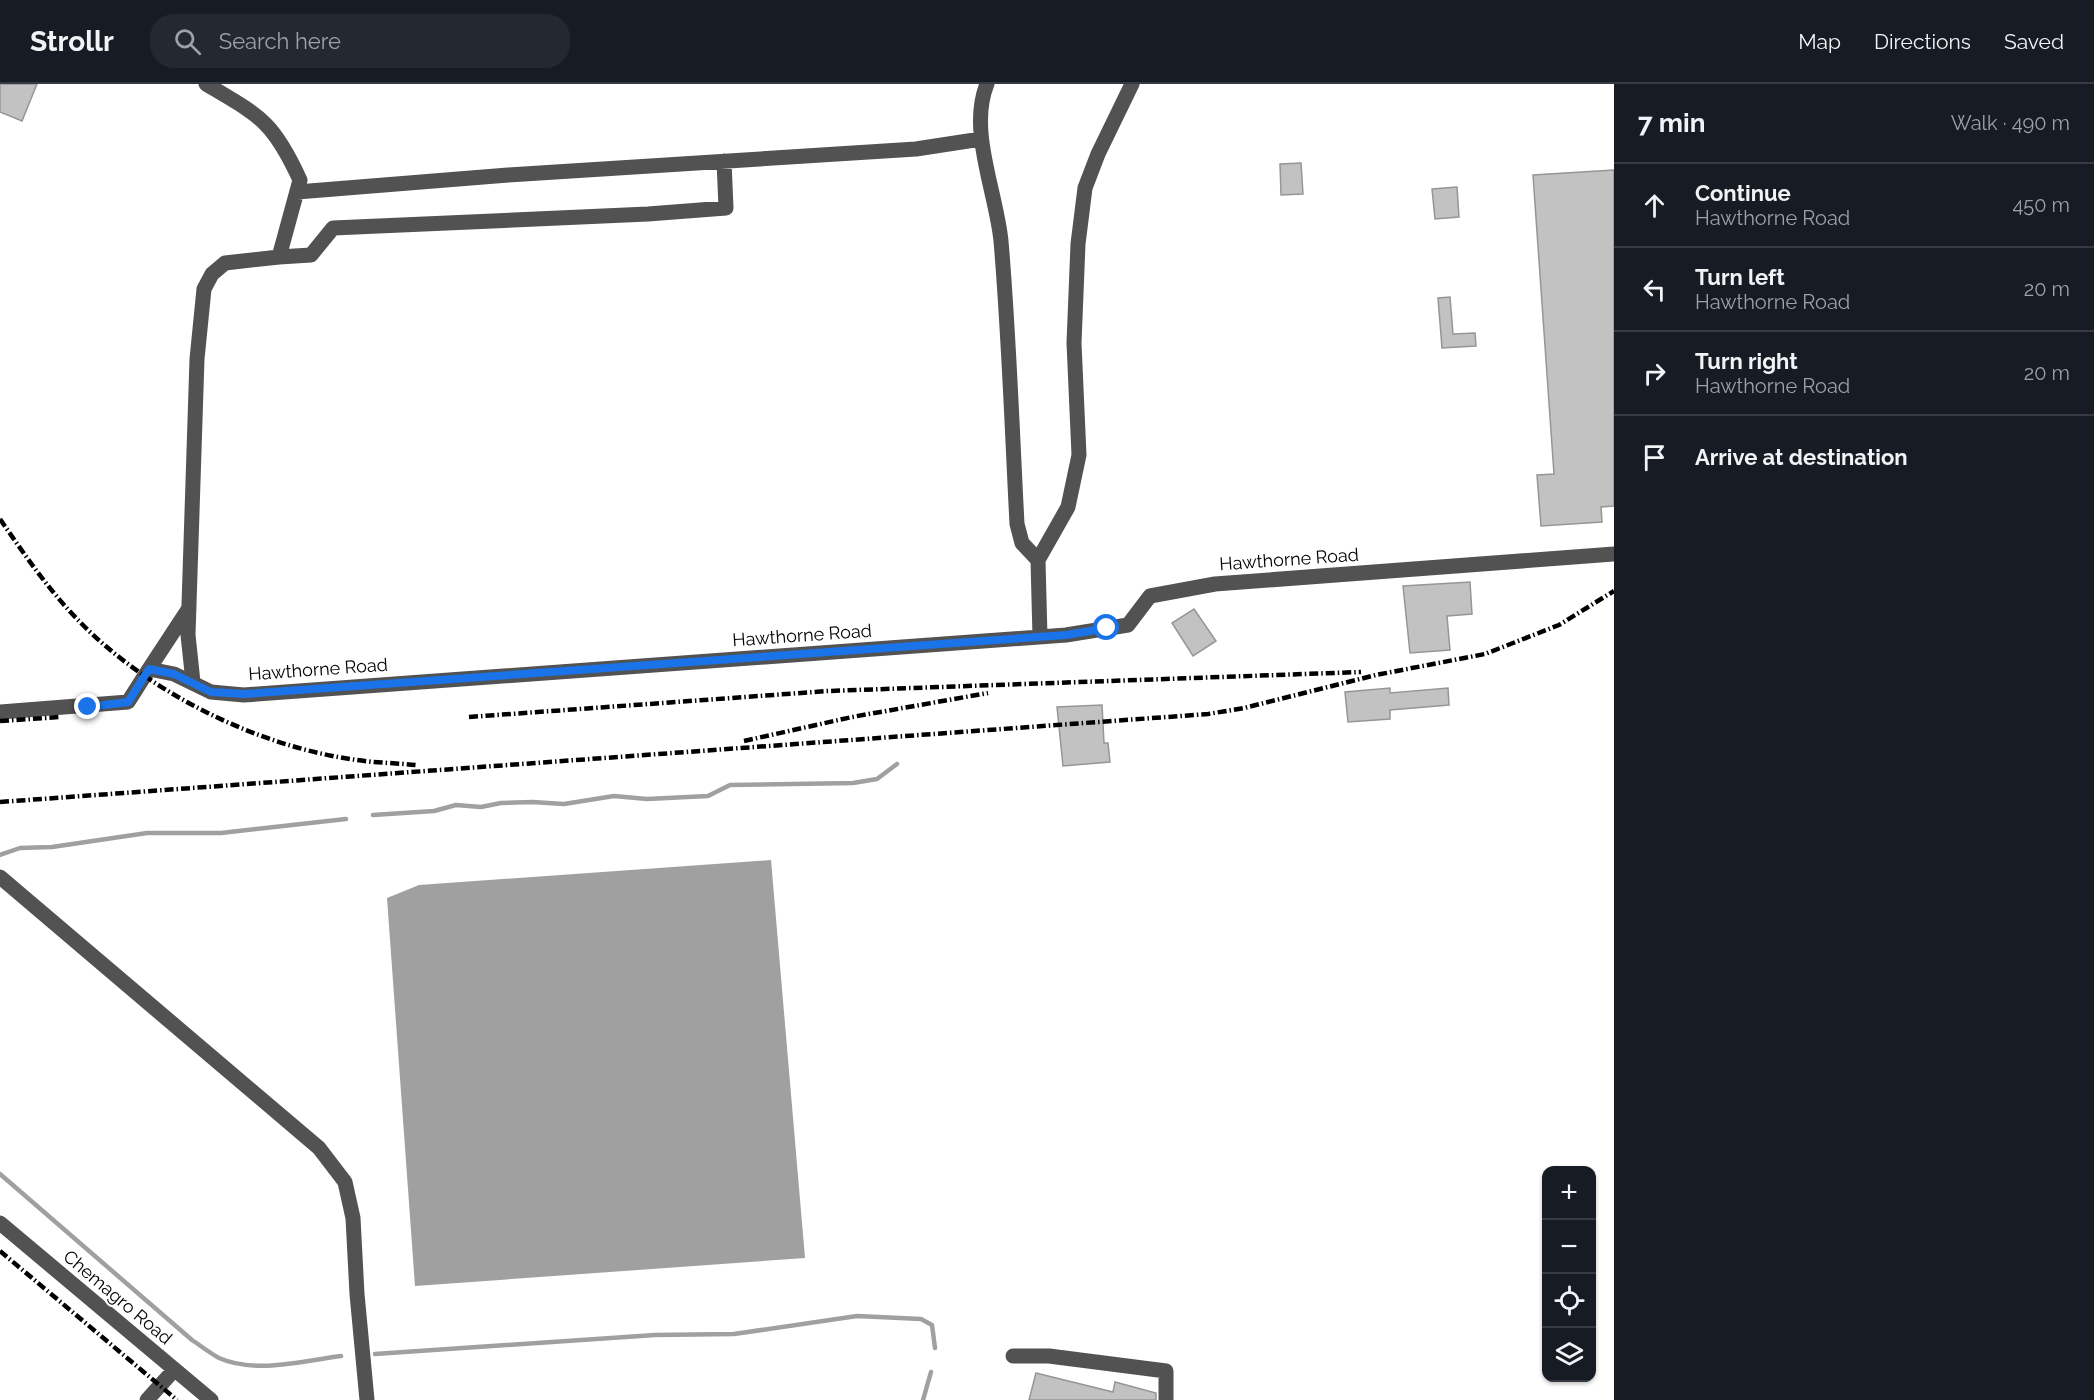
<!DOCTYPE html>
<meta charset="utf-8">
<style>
body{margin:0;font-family:Raleway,sans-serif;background:#242831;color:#f1f3f6}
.controls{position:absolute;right:18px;bottom:18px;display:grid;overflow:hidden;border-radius:12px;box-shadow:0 2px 4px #0004}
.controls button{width:54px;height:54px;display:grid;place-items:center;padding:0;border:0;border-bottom:2px solid #363941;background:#171b24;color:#f1f3f6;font:30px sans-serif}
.stop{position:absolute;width:18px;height:18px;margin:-14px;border:4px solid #1a73e8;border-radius:50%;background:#fff}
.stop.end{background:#1a73e8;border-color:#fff;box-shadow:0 2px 6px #0008}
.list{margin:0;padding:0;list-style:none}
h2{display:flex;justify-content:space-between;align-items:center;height:78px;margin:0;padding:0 24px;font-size:26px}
h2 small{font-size:20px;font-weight:400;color:#9ea1a6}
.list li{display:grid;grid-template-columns:39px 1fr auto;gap:18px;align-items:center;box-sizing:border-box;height:84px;padding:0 24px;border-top:2px solid #363941}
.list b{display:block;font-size:22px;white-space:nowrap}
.list p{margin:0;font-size:20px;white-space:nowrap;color:#9ea1a6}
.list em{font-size:20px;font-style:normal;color:#9ea1a6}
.icon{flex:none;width:33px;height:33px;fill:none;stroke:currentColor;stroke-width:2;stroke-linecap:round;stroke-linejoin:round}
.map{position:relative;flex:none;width:1614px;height:1316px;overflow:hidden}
header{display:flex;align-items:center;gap:36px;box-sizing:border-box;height:84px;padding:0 30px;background:#171b24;border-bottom:2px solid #363941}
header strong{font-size:28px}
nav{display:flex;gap:33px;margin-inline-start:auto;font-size:21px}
.search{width:420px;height:54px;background:#242831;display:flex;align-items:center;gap:15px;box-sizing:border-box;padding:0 21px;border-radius:24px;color:#9ea1a6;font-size:22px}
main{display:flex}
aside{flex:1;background:#171b24}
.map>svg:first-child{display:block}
.water{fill:#a0a0a0}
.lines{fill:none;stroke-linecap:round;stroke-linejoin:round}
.stream{stroke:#a0a0a0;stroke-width:4.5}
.building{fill:#c2c2c2;stroke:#969696;stroke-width:1.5}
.minor{stroke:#525252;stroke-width:15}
.rail{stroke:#000;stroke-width:4.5;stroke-dasharray:9 3 1.5 3;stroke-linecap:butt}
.route{stroke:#1a73e8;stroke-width:8}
.labels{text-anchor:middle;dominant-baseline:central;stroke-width:4.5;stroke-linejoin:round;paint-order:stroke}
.street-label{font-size:18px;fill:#000;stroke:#fff}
</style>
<header>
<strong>Strollr</strong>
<div class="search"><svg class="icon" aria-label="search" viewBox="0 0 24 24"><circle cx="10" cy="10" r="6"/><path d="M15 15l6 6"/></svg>Search here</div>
<nav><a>Map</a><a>Directions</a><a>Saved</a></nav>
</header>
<main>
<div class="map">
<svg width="1614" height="1316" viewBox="0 0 1614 1316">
<rect width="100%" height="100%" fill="#fff"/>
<path class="water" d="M771 776 805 1174 415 1202 387 814 419 801Z"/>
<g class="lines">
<path class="stream" d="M373 731 434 727 456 721 481 723 501 719 532 718 564 720 614 712 647 715 708 712 730 701 853 699 877 695 897 680
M0 771 20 764 52 763 147 749H221L346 735
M0 1090 192 1256C201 1262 210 1269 219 1274 255 1290 303 1277 341 1272
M375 1270 655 1251 734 1250 857 1232 921 1235 932 1241 935 1264
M923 1316 931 1288"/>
</g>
<path class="building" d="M0 0H37L22 37 0 28Z
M1301 79 1303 110 1281 111 1280 80Z
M1614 86V422L1601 423 1602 438 1541 442 1537 391 1554 390 1533 91Z
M1457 103 1459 133 1435 135 1432 105Z
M1450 213 1453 250 1475 249 1476 262 1442 264 1438 214Z
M1470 498 1472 530 1447 532 1450 566 1410 569 1403 502Z
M1194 525 1216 557 1193 572 1172 539Z
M1390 604V609L1448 604 1449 621 1390 626V635L1348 638 1345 608Z
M1102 621 1104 659H1108L1110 678 1063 682 1057 623Z
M1036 1289 1113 1308 1115 1298 1156 1309V1316H1029Z"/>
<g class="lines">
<path class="minor" d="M987 0C968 46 996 107 1001 157 1009 251 1012 345 1017 440L1022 459 1038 476
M297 108 508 91 916 65 981 55
M279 173 311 171 333 144 648 130 726 124 724 77
M1040 553 1038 476 1068 423 1079 371 1074 259 1078 160 1085 104 1098 70 1132 0
M149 585 189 524
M193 598 188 551 197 275 204 205 212 190 225 179 279 173 300 96C273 37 260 32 206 0
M0 628 128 618 149 585 174 590 211 608 244 611 1066 551 1128 541 1150 512 1215 500 1614 470
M0 793 319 1064 345 1098 353 1134 357 1210 367 1316
M0 1139 211 1316
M1013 1272H1049L1166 1287V1316
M147 1316 174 1286"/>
<path class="rail" d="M0 435C24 470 48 505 78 536 147 608 258 663 357 676 377 679 397 679 416 681
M469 633 828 607 1361 588
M0 637 60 633
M744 657 852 633 988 609
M0 718 1208 630 1244 624 1376 591 1485 570 1559 541 1614 507
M0 1167 177 1316"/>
</g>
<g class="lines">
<path class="route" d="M88 623 128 618 149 585 174 590 211 608 244 610 1066 551 1107 544"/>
</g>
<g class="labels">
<g class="street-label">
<text transform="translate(1289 475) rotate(-4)">Hawthorne Road</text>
<text transform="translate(802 551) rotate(-4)">Hawthorne Road</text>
<text transform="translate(318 585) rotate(-4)">Hawthorne Road</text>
<text transform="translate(118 1213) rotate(40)">Chemagro Road</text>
</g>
</g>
</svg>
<div class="controls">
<button>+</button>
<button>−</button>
<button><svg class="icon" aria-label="locate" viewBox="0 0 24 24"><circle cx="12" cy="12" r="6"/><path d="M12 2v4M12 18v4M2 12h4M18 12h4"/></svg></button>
<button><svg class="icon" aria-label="layers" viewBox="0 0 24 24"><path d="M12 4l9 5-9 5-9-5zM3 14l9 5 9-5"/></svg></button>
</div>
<div class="stop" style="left:1107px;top:544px"></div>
<div class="stop end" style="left:88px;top:623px"></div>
</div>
<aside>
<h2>7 min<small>Walk · 490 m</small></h2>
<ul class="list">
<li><svg class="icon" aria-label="ahead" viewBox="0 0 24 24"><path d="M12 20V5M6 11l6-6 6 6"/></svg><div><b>Continue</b><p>Hawthorne Road</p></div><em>450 m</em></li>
<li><svg class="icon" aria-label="left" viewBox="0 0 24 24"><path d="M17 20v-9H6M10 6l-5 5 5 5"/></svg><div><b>Turn left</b><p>Hawthorne Road</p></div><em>20 m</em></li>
<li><svg class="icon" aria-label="right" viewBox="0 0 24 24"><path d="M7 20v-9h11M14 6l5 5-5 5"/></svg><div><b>Turn right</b><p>Hawthorne Road</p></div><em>20 m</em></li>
<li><svg class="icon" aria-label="arrive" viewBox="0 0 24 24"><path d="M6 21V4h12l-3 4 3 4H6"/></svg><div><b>Arrive at destination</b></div></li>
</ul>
</aside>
</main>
